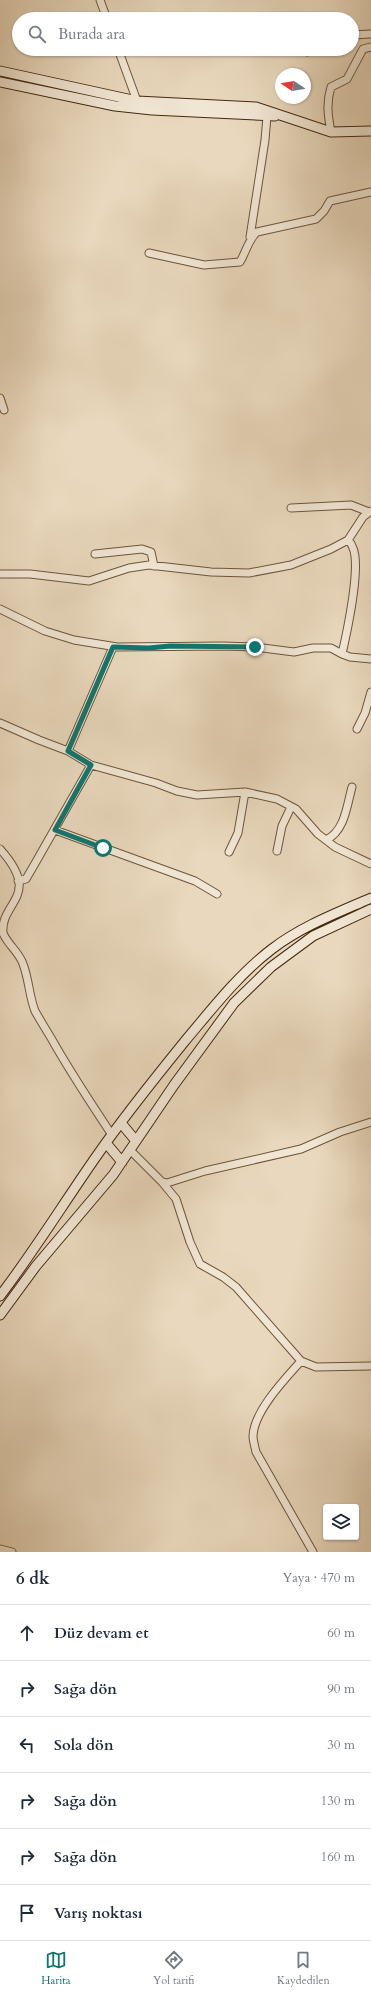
<!DOCTYPE html>
<html lang="tr">
<meta charset="utf-8">
<style>
body{margin:0;font-family:Cardo,serif;background:#f6f6f7;color:#1f2937}
.controls{position:absolute;right:12px;bottom:12px;display:grid;overflow:hidden;border-radius:4px;box-shadow:0 1px 3px #0004}
.controls button{width:36px;height:36px;display:grid;place-items:center;padding:0;border:0;border-bottom:1px solid #e0e1e3;background:#fff;color:#1f2937;font:20px sans-serif}
.compass{position:absolute;left:275px;top:68px;width:36px;height:36px;border-radius:50%;background:#fff;box-shadow:0 1px 3px #0004;rotate:282deg}
.stop{position:absolute;width:12px;height:12px;margin:-9px;border:3px solid #0f766e;border-radius:50%;background:#fff}
.stop.end{background:#0f766e;border-color:#fff;box-shadow:0 1px 4px #0008}
.list{margin:0;padding:0;list-style:none}
h2{display:flex;justify-content:space-between;align-items:center;height:52px;margin:0;padding:0 16px;font-size:17px}
h2 small{font-size:13px;font-weight:400;color:#747a83}
.list li{display:grid;grid-template-columns:26px 1fr auto;gap:12px;align-items:center;box-sizing:border-box;height:56px;padding:0 16px;border-top:1px solid #e0e1e3}
.list b{display:block;font-size:15px;white-space:nowrap}
.list em{font-size:13px;font-style:normal;color:#747a83}
.icon{flex:none;width:22px;height:22px;fill:none;stroke:currentColor;stroke-width:2;stroke-linecap:round;stroke-linejoin:round}
.map{position:relative;flex:none;width:371px;height:1552px;overflow:hidden}
.search{position:absolute;background:#fff;box-shadow:0 1px 3px #0004;left:12px;right:12px;top:12px;height:44px;display:flex;align-items:center;gap:10px;box-sizing:border-box;padding:0 14px;border-radius:22px;color:#747a83;font-size:15px}
.sheet{height:388px;background:#fff}
nav{display:flex;justify-content:space-around;align-items:center;box-sizing:border-box;height:56px;border-top:1px solid #e0e1e3;background:#fff;font-size:11px;color:#747a83}
nav a{display:grid;justify-items:center;gap:2px}
nav .on{color:#0f766e}
.map>svg:first-child{display:block}
.lines{fill:none;stroke-linecap:round;stroke-linejoin:round}
.street-casing{stroke:#6d553b;stroke-width:9}
.secondary-casing{stroke:#442910;stroke-width:11}
.street{stroke:#f1e6d4;stroke-width:7}
.secondary{stroke:#f1e6d4;stroke-width:9}
.route{stroke:#0f766e;stroke-width:5}
</style>
<div class="map">
<svg width="371" height="1552" viewBox="0 0 371 1552">
<rect width="100%" height="100%" fill="#e9d8bd"/>
<filter id="stains"><feTurbulence type="fractalNoise" baseFrequency=".005" numOctaves="4"/><feColorMatrix values="0 0 0 0 .2 0 0 0 0 .09 0 0 0 0 .02 0 0 0 .5 -.17"/></filter>
<radialGradient id="worn" r=".72"><stop offset=".6" stop-color="#630" stop-opacity="0"/><stop offset="1" stop-color="#630" stop-opacity=".3"/></radialGradient>
<g class="lines">
<g class="street-casing">
<path id="street" d="M100 0 107 19
M352 35 371 34
M118 49 137 101
M306 49 307 52
M331 132C328 116 326 103 331 87L347 79 363 49 371 47
M250 237 265 140 267 116
M149 253 204 265 240 262C246 252 248 240 257 232L316 219 324 211 330 201 371 192
M0 398 4 410
M291 508 351 505 369 512
M348 540C350 542 352 545 353 548 361 567 347 632 342 654L350 657 371 659
M95 554 142 549 151 552 154 566
M0 574H30L89 581 129 568 149 565 211 572 249 573 291 565 331 549 348 540 363 517 371 511
M0 609 45 631 74 640 117 647 223 646 255 647 294 652 313 648H331L342 654
M0 723 39 740 68 751 91 765 156 783 177 791 197 795 245 792 277 799 296 809 318 834 335 847 371 864
M357 729 365 713 371 692
M68 751 113 647
M55 830 195 881 217 894
M326 840C345 831 347 805 352 787
M0 849C43 897 0 901 3 933 8 945 19 952 23 964 29 979 29 996 35 1011 41 1022 49 1034 55 1045 73 1076 92 1105 112 1135
M277 851 282 826 291 807
M229 852 238 833 245 792
M18 881 26 879 37 860 91 765
M130 1150 162 1182 167 1183 205 1171 301 1149 340 1132 371 1122
M162 1182 176 1199 190 1242 200 1264 223 1277 236 1287 301 1361C285 1379 254 1411 253 1436 253 1441 255 1447 256 1452L313 1552
M301 1361 316 1367 371 1366
M0 1549 12 1552"/>
</g>
<g class="secondary-casing">
<path id="secondary" d="M0 71 137 101 256 107 331 132 371 131
M0 82 115 106 152 110 275 116
M121 1123 136 1141
M106 1143 122 1162
M0 1296C35 1250 65 1201 98 1154 125 1115 155 1078 185 1041 212 1009 239 974 272 949 302 926 337 913 371 898
M0 1315 36 1266 113 1175 174 1085 234 1003 271 967 313 936 371 909"/>
</g>
<use href="#street" class="street"/>
<use href="#secondary" class="secondary"/>
</g>
<g class="lines">
<path class="route" d="M103 848 55 830 91 765 68 751 113 647 149 648 170 646 255 647"/>
</g>
<rect width="100%" height="100%" filter="url(#stains)"/>
<rect width="100%" height="100%" fill="url(#worn)"/>
</svg>
<div class="controls">
<button><svg class="icon" aria-label="layers" viewBox="0 0 24 24"><path d="M12 4l9 5-9 5-9-5zM3 14l9 5 9-5"/></svg></button>
</div>
<svg class="compass" viewBox="-18 -18 36 36"><path d="M0-13l5 13h-10z" fill="#e53935"/><path d="M0 13l5-13h-10z" fill="#747a83"/></svg>
<div class="stop" style="left:103px;top:848px"></div>
<div class="stop end" style="left:255px;top:647px"></div>
<div class="search"><svg class="icon" aria-label="search" viewBox="0 0 24 24"><circle cx="10" cy="10" r="6"/><path d="M15 15l6 6"/></svg>Burada ara</div>
</div>
<section class="sheet">
<h2>6 dk<small>Yaya · 470 m</small></h2>
<ul class="list">
<li><svg class="icon" aria-label="ahead" viewBox="0 0 24 24"><path d="M12 20V5M6 11l6-6 6 6"/></svg><div><b>Düz devam et</b></div><em>60 m</em></li>
<li><svg class="icon" aria-label="right" viewBox="0 0 24 24"><path d="M7 20v-9h11M14 6l5 5-5 5"/></svg><div><b>Sağa dön</b></div><em>90 m</em></li>
<li><svg class="icon" aria-label="left" viewBox="0 0 24 24"><path d="M17 20v-9H6M10 6l-5 5 5 5"/></svg><div><b>Sola dön</b></div><em>30 m</em></li>
<li><svg class="icon" aria-label="right" viewBox="0 0 24 24"><path d="M7 20v-9h11M14 6l5 5-5 5"/></svg><div><b>Sağa dön</b></div><em>130 m</em></li>
<li><svg class="icon" aria-label="right" viewBox="0 0 24 24"><path d="M7 20v-9h11M14 6l5 5-5 5"/></svg><div><b>Sağa dön</b></div><em>160 m</em></li>
<li><svg class="icon" aria-label="arrive" viewBox="0 0 24 24"><path d="M6 21V4h12l-3 4 3 4H6"/></svg><div><b>Varış noktası</b></div></li>
</ul>
</section>
<nav>
<a class="on"><svg class="icon" aria-label="map" viewBox="0 0 24 24"><path d="M3 6l6-2 6 2 6-2v14l-6 2-6-2-6 2zM9 4v14M15 6v14"/></svg>Harita</a>
<a><svg class="icon" aria-label="directions" viewBox="0 0 24 24"><path d="M12 3l9 9-9 9-9-9zM9 14v-3h6M13 9l2 2-2 2"/></svg>Yol tarifi</a>
<a><svg class="icon" aria-label="saved" viewBox="0 0 24 24"><path d="M7 4h10v16l-5-4-5 4z"/></svg>Kaydedilen</a>
</nav>
